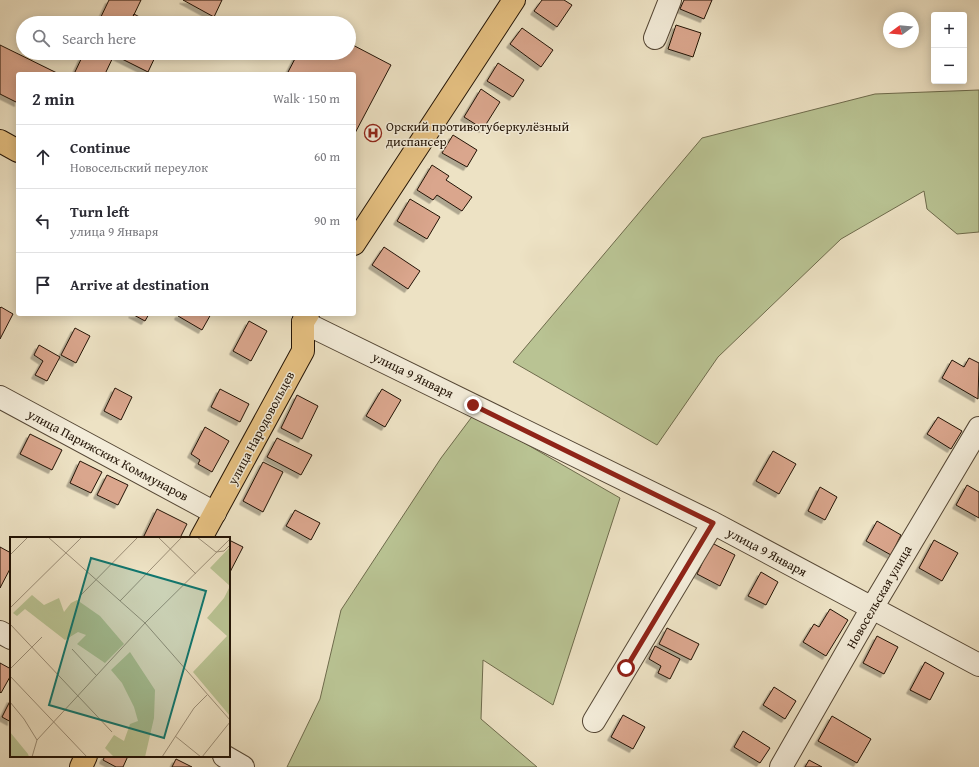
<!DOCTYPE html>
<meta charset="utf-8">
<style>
body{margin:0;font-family:"Gentium Book Plus",serif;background:#f7f7f7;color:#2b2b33}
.controls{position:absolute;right:12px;top:12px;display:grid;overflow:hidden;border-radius:4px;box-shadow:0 2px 10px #0003}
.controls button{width:36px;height:36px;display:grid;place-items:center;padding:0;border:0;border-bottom:1px solid #e1e1e2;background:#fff;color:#2b2b33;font:20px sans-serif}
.compass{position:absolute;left:883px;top:12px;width:36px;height:36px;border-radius:50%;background:#fff;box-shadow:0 2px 10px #0003;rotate:254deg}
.stop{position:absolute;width:12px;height:12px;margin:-9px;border:3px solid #8f2418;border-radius:50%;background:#fff}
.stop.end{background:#8f2418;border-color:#fff;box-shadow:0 1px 4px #0008}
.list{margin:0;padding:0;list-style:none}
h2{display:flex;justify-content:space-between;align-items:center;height:52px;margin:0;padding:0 16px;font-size:17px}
h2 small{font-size:13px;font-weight:400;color:#7c7c81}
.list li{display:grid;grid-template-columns:26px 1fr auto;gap:12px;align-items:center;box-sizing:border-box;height:64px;padding:0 16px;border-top:1px solid #e1e1e2}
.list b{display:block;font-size:15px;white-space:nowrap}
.list p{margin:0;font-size:13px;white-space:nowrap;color:#7c7c81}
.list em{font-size:13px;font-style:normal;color:#7c7c81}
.icon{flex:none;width:22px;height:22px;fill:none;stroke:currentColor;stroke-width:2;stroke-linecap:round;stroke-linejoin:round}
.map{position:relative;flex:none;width:979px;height:767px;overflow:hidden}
.search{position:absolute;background:#fff;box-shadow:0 2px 10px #0003;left:16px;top:16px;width:340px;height:44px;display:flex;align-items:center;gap:10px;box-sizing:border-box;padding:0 14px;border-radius:22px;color:#7c7c81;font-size:15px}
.panel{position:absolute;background:#fff;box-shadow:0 2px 10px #0003;left:16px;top:72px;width:340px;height:244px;border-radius:4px}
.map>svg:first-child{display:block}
.green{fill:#b9c393;stroke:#6e6b4c}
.building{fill:#daa68d;stroke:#221305;filter:url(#shadow)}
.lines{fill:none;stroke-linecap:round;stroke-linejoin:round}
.minor-casing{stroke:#554735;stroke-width:24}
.major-casing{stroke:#221305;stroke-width:24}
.minor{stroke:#f3ecd9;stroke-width:22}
.major{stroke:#e6c182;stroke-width:22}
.route{stroke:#8f2418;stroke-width:5}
.labels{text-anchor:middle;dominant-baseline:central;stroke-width:3;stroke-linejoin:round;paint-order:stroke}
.poi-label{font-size:13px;fill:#221305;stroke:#f3ecd9;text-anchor:start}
.street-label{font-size:13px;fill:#221305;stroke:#f3ecd9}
.inset-road{fill:none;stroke:#9c8f78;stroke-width:1}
.view{fill:#0f766e;fill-opacity:0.15;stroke:#0f766e;stroke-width:2}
.inset-edge{fill:none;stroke:#221305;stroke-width:2}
</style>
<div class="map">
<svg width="979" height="767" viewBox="0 0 979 767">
<defs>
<filter id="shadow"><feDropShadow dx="-3.5" dy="3.5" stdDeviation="0" flood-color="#0004"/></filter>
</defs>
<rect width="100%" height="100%" fill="#ede2c4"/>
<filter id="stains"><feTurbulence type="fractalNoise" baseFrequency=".005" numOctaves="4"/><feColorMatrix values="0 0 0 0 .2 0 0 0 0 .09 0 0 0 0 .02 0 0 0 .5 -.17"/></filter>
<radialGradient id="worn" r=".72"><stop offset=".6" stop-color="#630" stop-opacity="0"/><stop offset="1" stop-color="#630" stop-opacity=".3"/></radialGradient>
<path class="green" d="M979 90V232L957 234 927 209 924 191 841 239 718 357 657 445 513 362 702 138 875 94Z
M474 414 620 498 553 705 483 660 481 719 537 767H287L320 699 341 610 441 458Z"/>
<path class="building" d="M109 0H141L130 23H98Z
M183 0H222L214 17Z
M542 0H564L572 5 557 27 534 11Z
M684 0H712L704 19 680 9Z
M134 14 147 21 146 23H130Z
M676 25 701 33 693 57 668 49Z
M522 28 553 50 541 67 510 44Z
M349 43 391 65 354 135V74H287L298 53H349Z
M0 45 59 74H18V103L0 94Z
M84 53H115L105 74H74Z
M115 53H157L148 72 114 55Z
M498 63 524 80 513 97 487 81Z
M481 89 500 102 483 129 464 117Z
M453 135 477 150 467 167 442 153Z
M432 165 449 176 446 180 472 197 462 211 437 195 433 200 417 190Z
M410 199 440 217 427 239 397 221Z
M384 247 420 271 408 289 372 265Z
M1 307 13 314 0 339V308Z
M132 314H149L145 321Z
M179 314H211L202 330 178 316Z
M249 321 267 331 251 361 233 351Z
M75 328 90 336 76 363 61 355Z
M39 345 60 357 47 381 35 375 43 361 34 355Z
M969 358 979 363 978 399 942 378 952 360 964 367Z
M115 388 132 397 121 420 104 411Z
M220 389 249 404 240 422 211 407Z
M382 389 401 400 385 427 366 416Z
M297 395 318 406 302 439 281 428Z
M938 417 962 431 951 449 927 434Z
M205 427 229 441 212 472 198 464 200 460 191 454Z
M30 434 62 450 52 470 20 454Z
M277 438 312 455 301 475 267 457Z
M773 451 796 464 779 494 756 481Z
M80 461 102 472 91 493 70 483Z
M263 462 283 472 263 512 243 501Z
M107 475 128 485 118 505 97 495Z
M967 485 979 492V518L956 505Z
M820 487 837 497 825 520 808 511Z
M157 509 187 524 180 538H143Z
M295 510 320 523 311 540 286 526Z
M877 521 901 535 891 555 866 541Z
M229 540 243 547 229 574Z
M934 540 958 553 942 581 919 568Z
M712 543 735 555 720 586 697 574Z
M0 547 11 553V567L0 588Z
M761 572 778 582 766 605 748 596Z
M830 609 848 620 826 656 803 642 814 624 819 627Z
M667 628 699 644 691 660 659 644Z
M877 636 898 647 884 674 863 663Z
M655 646 680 659 670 679 658 673 661 666 649 659Z
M925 662 944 673 930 700 910 690Z
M0 663 11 669V675L1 693 0 692Z
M774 687 796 701 785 719 763 705Z
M11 699V722L2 717Z
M623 715 645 727 633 749 611 737Z
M832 716 871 739 857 763 818 741Z
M743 731 770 748 760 763 734 747Z
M105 756H128L123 767H116L103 760Z
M176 759 192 767H172Z
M809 760 822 767H805Z"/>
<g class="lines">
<g class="minor-casing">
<path id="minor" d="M655 38 670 0
M303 322 713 523 979 665
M0 397 215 513
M0 632 11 638
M594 721 713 523
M224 756 243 767
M781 767 872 608 979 428"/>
</g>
<g class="major-casing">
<path id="major" d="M0 141 18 151
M354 244 514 0
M201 538 303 351V322L308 314
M81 767 86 756"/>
</g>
<use href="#minor" class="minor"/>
<use href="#major" class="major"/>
</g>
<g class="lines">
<path class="route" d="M473 405 713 523 626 668"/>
</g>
<defs>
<g id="hospital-ring" transform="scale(0.9)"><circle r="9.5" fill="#f3ecd9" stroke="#8f2418" stroke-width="1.5"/><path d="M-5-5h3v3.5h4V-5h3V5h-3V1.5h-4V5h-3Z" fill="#8f2418"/></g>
</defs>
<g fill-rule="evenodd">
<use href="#hospital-ring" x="373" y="133"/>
</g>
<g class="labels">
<g class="poi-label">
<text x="386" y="126">Орский противотуберкулёзный<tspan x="386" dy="15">диспансер</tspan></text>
</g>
<g class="street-label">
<text transform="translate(413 375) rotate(26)">улица 9 Января</text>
<text transform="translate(261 428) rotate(-62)">улица Народовольцев</text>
<text transform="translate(108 455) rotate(28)">улица Парижских Коммунаров</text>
<text transform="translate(767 552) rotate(28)">улица 9 Января</text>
<text transform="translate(879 597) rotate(-60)">Новосельская улица</text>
</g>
</g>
<g transform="translate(10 537)">
<rect width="220" height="220" fill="#ede2c4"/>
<path d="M220 10V179L183 135 217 99 197 81 214 61 220 49 200 31ZM22 58 34 68 49 61 54 75 61 66 67 63 90 79 114 107 95 126 67 107 76 98 68 95 55 103 15 72 7 79 3 76ZM120 115 145 153 144 181 135 220H104L95 211 104 198 114 204 120 187 128 184 124 170 112 146 101 133ZM0 195 18 217 19 220H0Z" fill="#b9c393"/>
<path class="inset-road" d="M38 0 135 86 220 183M148 0 186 37M187 0 206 15 214 14 220 8M0 18 18 0M69 60 128 0M110 64 172 0M0 71 72 0M135 86 220 2M0 87 102 195M62 112 87 139M0 132 32 100M0 139 77 220M0 165 14 182 27 203M165 199 191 220M22 220 27 203 135 86M152 220 184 171 197 158M192 220 220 185"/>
<path class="view" d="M81 21 196 54 154 201 39 168Z"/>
<rect width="220" height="220" class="inset-edge"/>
</g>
<rect width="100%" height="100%" filter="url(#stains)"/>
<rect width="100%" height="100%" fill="url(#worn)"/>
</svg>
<div class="controls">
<button>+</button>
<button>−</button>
</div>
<svg class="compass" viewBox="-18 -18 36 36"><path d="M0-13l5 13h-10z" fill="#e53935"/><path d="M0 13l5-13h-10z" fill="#7c7c81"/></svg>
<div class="stop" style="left:626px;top:668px"></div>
<div class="stop end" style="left:473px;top:405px"></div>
<div class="search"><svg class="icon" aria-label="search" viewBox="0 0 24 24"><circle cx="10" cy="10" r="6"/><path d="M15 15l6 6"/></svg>Search here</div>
<section class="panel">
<h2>2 min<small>Walk · 150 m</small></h2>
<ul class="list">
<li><svg class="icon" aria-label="ahead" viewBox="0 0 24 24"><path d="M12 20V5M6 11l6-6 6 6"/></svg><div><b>Continue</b><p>Новосельский переулок</p></div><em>60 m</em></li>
<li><svg class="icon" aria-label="left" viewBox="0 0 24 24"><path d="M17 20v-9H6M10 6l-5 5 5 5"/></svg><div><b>Turn left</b><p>улица 9 Января</p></div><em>90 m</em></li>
<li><svg class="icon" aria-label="arrive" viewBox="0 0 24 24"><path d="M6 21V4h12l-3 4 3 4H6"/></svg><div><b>Arrive at destination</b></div></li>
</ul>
</section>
</div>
